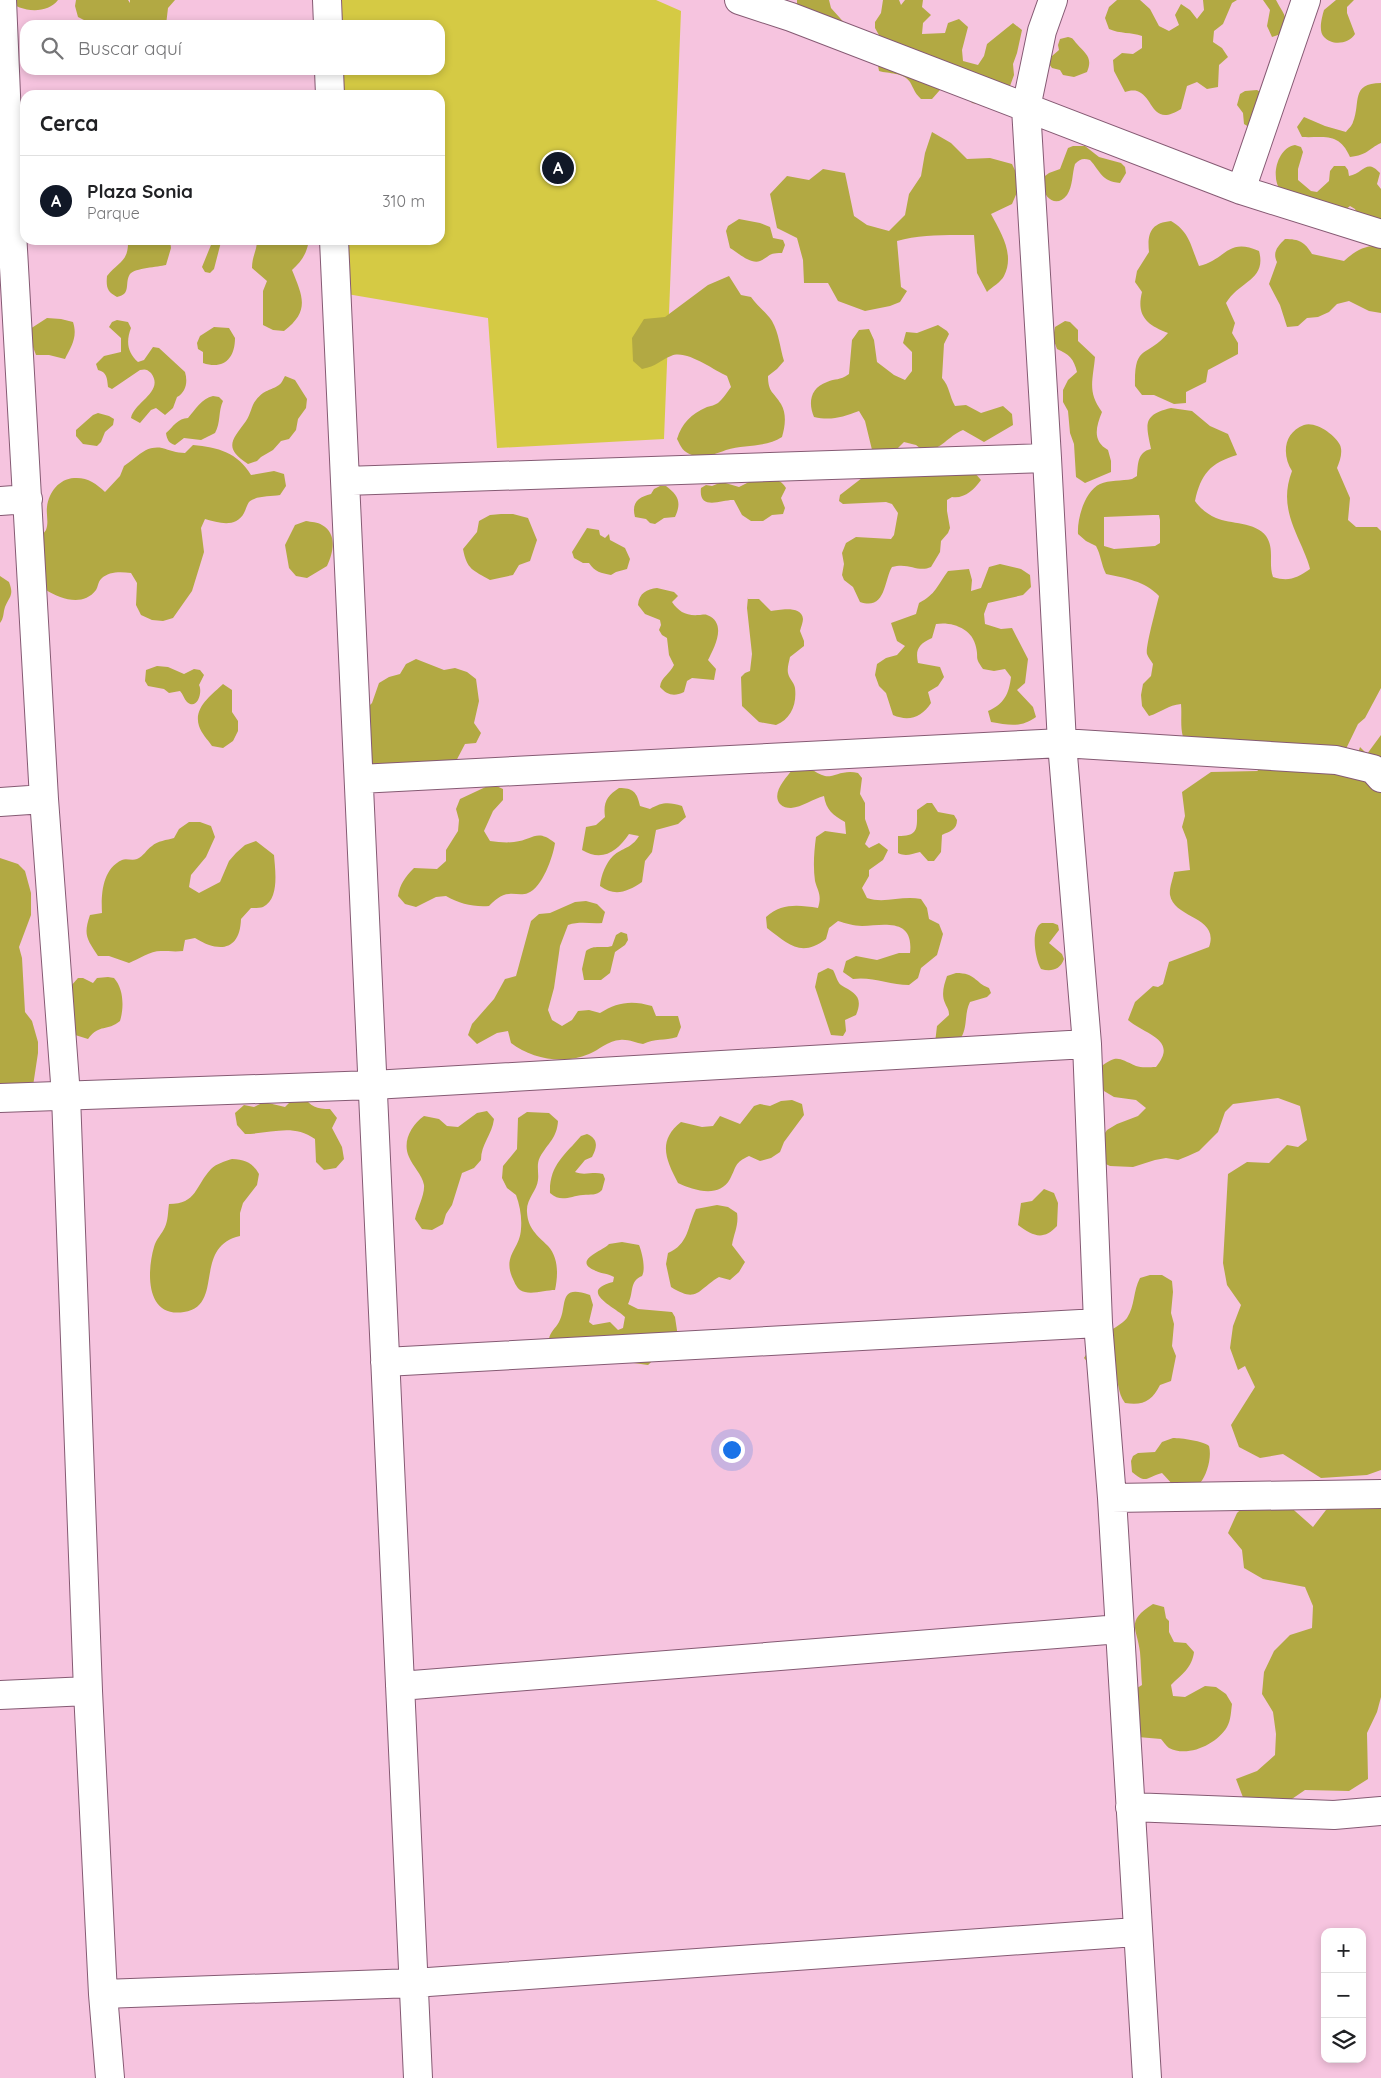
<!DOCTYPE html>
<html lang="es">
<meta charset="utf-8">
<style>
body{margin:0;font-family:Quicksand,sans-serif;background:#f2f2f2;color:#202124}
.controls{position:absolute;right:15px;bottom:15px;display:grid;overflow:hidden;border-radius:10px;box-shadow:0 2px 8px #0003}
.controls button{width:45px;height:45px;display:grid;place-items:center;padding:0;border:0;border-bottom:1px solid #e0e0e0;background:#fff;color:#202124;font:25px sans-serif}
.you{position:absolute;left:731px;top:1449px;width:18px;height:18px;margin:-12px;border:4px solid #fff;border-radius:50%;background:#1a73e8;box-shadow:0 0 0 8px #1a73e833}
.badge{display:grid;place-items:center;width:32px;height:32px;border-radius:50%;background:#111827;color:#fff;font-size:16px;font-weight:700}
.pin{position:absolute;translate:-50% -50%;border:2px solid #fff;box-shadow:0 1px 5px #0006}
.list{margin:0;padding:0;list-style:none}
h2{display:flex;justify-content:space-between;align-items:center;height:65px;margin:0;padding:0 20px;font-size:21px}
h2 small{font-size:16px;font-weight:400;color:#757577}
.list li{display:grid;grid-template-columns:32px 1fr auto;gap:15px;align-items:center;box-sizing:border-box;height:90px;padding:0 20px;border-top:1px solid #e0e0e0}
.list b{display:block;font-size:19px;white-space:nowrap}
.list p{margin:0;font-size:16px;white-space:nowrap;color:#757577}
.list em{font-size:16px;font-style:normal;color:#757577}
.icon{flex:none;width:28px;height:28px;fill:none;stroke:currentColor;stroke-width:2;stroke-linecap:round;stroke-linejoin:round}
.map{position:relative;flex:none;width:1381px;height:2078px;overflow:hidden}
.search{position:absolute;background:#fff;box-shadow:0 2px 8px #0003;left:20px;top:20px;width:425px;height:55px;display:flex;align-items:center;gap:12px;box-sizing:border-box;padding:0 18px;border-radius:15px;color:#757577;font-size:19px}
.panel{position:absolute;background:#fff;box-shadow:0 2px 8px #0003;left:20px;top:90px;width:425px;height:155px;border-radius:15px}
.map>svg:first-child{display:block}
.green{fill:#d5ca44}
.forest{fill:#b2a943;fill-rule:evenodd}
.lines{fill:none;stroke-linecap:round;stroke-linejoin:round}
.minor-casing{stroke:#855a73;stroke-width:30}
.minor{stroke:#fff;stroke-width:28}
</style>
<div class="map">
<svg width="1381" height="2078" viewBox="0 0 1381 2078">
<rect width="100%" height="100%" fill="#f6c4df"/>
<path class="green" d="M340 0H656L681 11 664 439 497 448 488 318 347 294 346 240H440V95H342L341 70H440V25H340Z"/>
<path class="forest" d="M8 0H58C47 15 19 12 8 0Z
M76 0H128L130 3V0H175L168 8 166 25C140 25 101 31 78 17L75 6Z
M797 0H829L831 8 848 27 797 13Z
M883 0H899L901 5 905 0H923L922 7 931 15 923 23 922 34 945 33 948 23 959 19 968 27 962 50 963 61 978 65 984 56 987 44 1013 23 1022 30 1017 53 1013 64 1014 75 1010 86 1003 94 983 105 972 103 966 94 947 82 932 99H921C914 92 914 89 910 82 903 72 889 74 879 71L877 60 880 37 875 28V22L881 13Z
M1117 0H1140L1150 9 1159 26 1169 31 1179 25 1175 15 1181 4 1190 10 1197 19 1204 10 1203 0H1237L1232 3 1223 24 1214 31 1213 42 1222 48 1228 57 1219 65 1218 87 1207 89 1197 82 1187 86 1181 109C1151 128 1154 96 1137 91 1133 90 1128 91 1125 92L1114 71 1113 60 1122 53 1133 54 1142 48V36C1131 32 1120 34 1109 29L1105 18 1109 7Z
M1263 0H1276C1283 14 1289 16 1284 33L1272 37 1267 26 1270 10Z
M1336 0H1354L1347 7V13L1355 34C1349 44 1332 46 1324 37 1318 31 1322 17 1324 10Z
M1068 37C1074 38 1073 40 1077 44 1086 54 1093 58 1087 72L1074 77 1063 75 1060 70 1052 68 1049 64 1052 56 1059 50 1058 45 1060 39Z
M1381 83V143C1368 149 1368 155 1350 157 1339 132 1325 138 1302 137L1297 127 1304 117 1325 126 1346 132C1348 129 1352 126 1353 122 1361 103 1350 83 1381 83Z
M1257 90 1262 93 1249 127 1244 124 1243 113 1237 105 1240 94 1245 91Z
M932 132 951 143 967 159 990 158 1012 164 1021 183 1012 204 991 214C1001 233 1015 254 1004 276 1001 282 992 287 987 292L977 273 974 235C949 235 921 234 897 241L901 287 907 291 900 302 890 306 865 311 838 301 828 283H804L803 260 797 238 777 228 770 194 787 176 809 180 823 169 845 173 854 216 867 225 889 231 905 215 909 194 921 176 925 153Z
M1295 145 1301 147 1303 152 1298 169V180L1311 191 1317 192 1329 181 1330 171 1334 166H1345L1348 170 1349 176C1364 173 1366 158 1380 173L1377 184 1381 189V222L1357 214 1355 209 1350 206 1341 213 1281 191C1270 178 1277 148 1295 145Z
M1073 146H1085L1099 157 1121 163 1125 167 1126 173 1120 183C1101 181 1101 172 1090 160 1083 158 1080 159 1075 164 1072 174 1073 186 1067 195 1056 210 1038 196 1045 176L1049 173 1060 169 1068 148Z
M739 219 760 223 770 227 773 238 783 240 785 245 782 253C767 253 771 256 760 261 751 265 737 252 730 248L726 231 728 226Z
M1171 221C1190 232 1191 247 1199 266 1226 260 1227 237 1259 251 1267 280 1239 281 1226 303L1235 323 1232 333 1238 343V354L1208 370 1206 382 1186 392V403L1174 404 1154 395H1142L1135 386C1134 343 1146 359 1168 333 1147 325 1136 316 1142 292L1135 282 1137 271 1149 252C1147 233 1151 223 1171 221Z
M1285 239C1299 239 1305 242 1312 254L1344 261C1355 251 1366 244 1381 246V313L1369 311 1349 301 1337 304 1329 312 1318 317 1307 318 1298 326 1287 327 1280 305 1269 284 1277 262C1272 252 1278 246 1285 239Z
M128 240H170L171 248 166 265C158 267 135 268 130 274 124 283 132 294 117 297 107 292 106 287 107 276 118 262 129 262 128 240Z
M213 240H221V242L214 269 210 273 205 272 202 267Z
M257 240H309C307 253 302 261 292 270 303 297 310 311 284 331L273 330 263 325V291L267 281 252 268C252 256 257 251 257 240Z
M729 276 741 295 751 297C757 306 767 313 772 321 779 333 780 348 784 361L777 369 768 376C768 393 774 392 781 404 787 414 785 427 782 437 765 448 745 444 726 450 715 454 705 459 692 455 683 452 681 447 677 439 682 423 691 414 707 407 711 406 715 405 718 403 724 398 727 392 731 387L727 376C713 370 686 349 671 356 659 361 657 366 642 369L633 361 632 338 644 319 665 317 708 285Z
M47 318 61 319 73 322C78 337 71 347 65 359L49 355H36L33 347 31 346 30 329Z
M117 320 128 322 131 328C126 341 127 352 138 362L144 360 153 347 159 348 185 372C188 382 186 392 177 397L173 408 165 415 156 408 151 410 140 423 131 418C134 402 165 392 151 373 147 369 145 369 140 370L112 389 108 387C107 378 107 372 98 370L96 364 104 356 121 352V338L109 327 112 322Z
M1065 321 1070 322 1078 330V341L1095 357C1093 380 1087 392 1102 412 1096 427 1092 441 1108 450L1111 461V472L1085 483 1076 477 1074 444 1070 433 1068 411 1063 402V390L1068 380 1077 372C1074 359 1069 354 1057 349L1053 338 1055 327Z
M938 325 947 331 949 334 944 344 942 378C950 387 949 396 955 406L966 405 981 413 1003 406 1012 414 1013 425 984 442 963 430C947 437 943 448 925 452L916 445 904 442 896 450 873 454 865 421 859 411C843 417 831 421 814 417 808 403 810 388 827 382 836 378 839 381 849 374L852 340 859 330 869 329 874 340 877 362 894 375 905 380 912 371V352L903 343 906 332 917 333Z
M214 327 229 328 235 338C235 359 223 370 203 363V352L198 349 197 343 200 336Z
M285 376 295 380 307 399 306 408 298 419 296 430 289 439 281 441 273 450 261 457 257 461 248 464C223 448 232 440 246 421 251 414 251 406 256 400 265 389 270 391 279 385 282 383 283 379 285 376Z
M213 396 219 397 223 401C218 412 221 422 215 433L201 440 184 438 175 445C169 443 167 440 166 433 173 427 178 418 188 418 195 410 202 398 213 396Z
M1171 408 1192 411 1210 426 1228 434 1237 455C1210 463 1201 474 1195 501 1200 508 1207 514 1216 518 1230 524 1256 522 1266 536 1275 549 1268 563 1273 577 1289 582 1297 578 1310 569 1308 560 1305 555 1302 547 1290 520 1281 500 1292 471 1282 455 1283 433 1304 425 1316 421 1335 435 1340 445 1343 452 1340 461 1337 468L1350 498 1348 520 1356 527H1377L1381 531V688L1365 718 1358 724 1344 753 1356 760 1360 747 1367 754 1381 735V1470L1367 1475 1321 1478 1283 1454 1260 1458 1239 1447 1231 1425 1255 1387 1245 1366 1238 1370 1230 1348 1233 1326 1241 1305 1227 1285 1223 1263 1228 1174 1247 1162 1269 1163 1287 1145 1298 1147 1307 1140 1300 1106 1278 1098 1233 1104 1225 1112 1218 1132 1199 1151 1188 1156 1178 1160 1166 1158 1155 1160 1133 1167 1110 1166 1099 1161 1101 1139 1107 1130 1117 1124 1138 1116 1146 1108 1136 1100 1114 1097 1104 1091 1099 1080V1068C1117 1054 1118 1058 1136 1066 1141 1068 1150 1067 1156 1067 1179 1039 1145 1035 1128 1020L1135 1002 1153 986 1158 987 1163 984 1169 962 1209 947C1220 916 1174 919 1170 895 1169 888 1173 879 1174 872L1190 870 1187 840 1182 827 1185 816 1182 792 1211 772 1258 771 1251 758 1183 737C1180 726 1182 716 1181 704 1168 705 1162 712 1149 716L1142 706 1141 695 1143 684 1151 676 1153 664C1151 661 1148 657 1147 654 1145 648 1157 605 1159 596 1145 581 1125 578 1106 574 1101 564 1101 555 1096 546L1086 541 1078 534C1077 518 1085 491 1100 484 1109 480 1122 481 1132 479L1137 476C1138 465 1137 452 1151 449 1146 424 1142 415 1171 408ZM1153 515H1159L1160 520V543L1155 546 1114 549 1104 546V517Z
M98 413 109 416 114 419 113 425 105 432 101 442 97 446 83 444 76 436V430L93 415Z
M193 445C218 447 238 453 251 475L274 471 284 474 286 486 280 495C270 497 257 495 249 502 247 505 246 509 244 513 236 528 219 523 205 519L201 528 204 552 192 591 173 618 163 621 152 620 141 615 136 605 137 583 131 573C121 572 109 571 101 579 98 582 98 587 96 590 83 607 61 599 46 590L39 539C41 536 44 533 46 530 49 522 46 515 47 507 49 492 59 479 74 478 87 477 96 483 105 492L120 476 124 466C137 458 145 445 162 448 170 450 176 453 185 453Z
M871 471 974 472 981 480C974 490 964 499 952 497L947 500V511L950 528 948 533 941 541 940 552 931 567C918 573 909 562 892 567 884 580 886 611 860 602L853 587 844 580 842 575 844 564 842 553 846 543 856 537 891 539 894 535 898 513 892 504 886 502 843 504 839 501 840 495Z
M752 478C764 478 780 476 786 488L781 498 785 508 783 514 772 515 763 521H751L742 515 734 500C723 499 698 512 701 488L706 485 712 486 722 482 739 487 749 482Z
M660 486H666C678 495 682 502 675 517L664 518 655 524 650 523 646 519 635 517C631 502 639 497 651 494L654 489Z
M501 514H513L528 518 537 540 530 561 519 565 513 575 490 580C473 570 467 570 463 549L477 532 479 521 490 515Z
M306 521C311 522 318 522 322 525 338 534 333 553 327 566L307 578 296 576 289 568 285 545 295 525Z
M587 528 599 530 600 535 605 538 609 534 610 540 625 548 630 559 627 569 616 572 611 575C601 573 595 572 589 563H583L574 558 572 552Z
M1000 564 1021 569 1030 575 1031 587 1023 595 988 603 984 614 985 624 1001 629 1012 628 1028 659 1025 683 1017 690 1033 707 1036 717C1021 728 1009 725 991 722L988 711C1004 704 1009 694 1011 677L1005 669 994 671 983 669C974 656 979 660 976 647 973 629 952 621 936 624L932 638C919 644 915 649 918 663L940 667 944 677 938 686 928 692 931 703C922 717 909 722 893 715L886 693 879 686 875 675 877 664 886 658 897 655 905 646 897 641 891 623 916 614 919 603C936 594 937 586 948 571L969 569 972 580 971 591 981 588 989 567Z
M0 576 9 582C14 595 10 596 5 607 3 613 4 618 0 623Z
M657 588 674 592 678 596 672 602C679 612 686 616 699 615 701 615 705 614 707 615 728 623 714 648 708 660L716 669 714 680 692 678 687 681 684 692C674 697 667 695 660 687 661 677 670 674 674 665L669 655 667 638 662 635 659 630 661 625 660 620 645 614 638 605C639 593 647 589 657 588Z
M748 597V599H759L771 611C779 610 802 605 803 619 803 622 801 627 800 631L804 641V646L790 657C789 662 787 668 788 673 789 679 794 682 795 688 797 704 791 719 776 725L759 722 742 706 741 677 745 673 750 671 752 654 747 608Z
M416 659 444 670 455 668 467 672 476 679 479 701 474 723 481 733 476 743 465 744 454 765 423 771 367 764 364 711 372 703 379 683 389 677 400 674 406 664Z
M157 666 168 667 184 674 194 669 200 670 204 675 199 685C203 692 197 711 187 702 184 699 183 694 180 691L169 693 164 689 148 686 145 681 146 670Z
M223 684 232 690V712L238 721V731L233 741 223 748 212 746C208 740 201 733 199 726 193 707 212 695 223 684Z
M810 769C815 771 820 775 825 776 833 778 843 769 858 773L862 778 860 794 865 803V819L870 833 865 844 869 848 879 843 888 850 883 860 869 870V876L862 888 867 898C885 904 902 895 921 899L927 908 929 919 939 924 943 934 937 955 921 968 918 978 909 985C890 985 871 976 853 979L843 972 846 961 856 956 877 960 899 953H910C914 918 885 925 862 926 854 926 845 923 838 921L829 928 826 939C801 958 788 944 767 928L766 917C782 903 798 905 818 908 822 895 818 892 815 881 813 867 814 852 816 837L825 831 846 834 845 822C833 815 826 810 824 796 813 799 802 807 791 808 787 808 783 807 780 804 771 793 786 778 792 770Z
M492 784 503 789V800L493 811 484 831 490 841C498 842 506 843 514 842 534 840 536 828 555 843 553 857 542 888 528 893 521 896 515 893 509 894 501 894 494 901 489 906 473 907 460 904 446 896L436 897 416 907 405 904 398 896C400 884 405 877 414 868L437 869 446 861V850L458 831 459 820 456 809 460 799Z
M619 788C633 788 637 792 640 806L650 809C662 802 669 802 682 806L686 817 678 824 656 830 652 852 645 861 642 882C627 892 615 897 600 886 601 875 606 863 613 856 623 847 631 849 639 836L629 834C617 852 602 862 582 850L586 827 596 825 605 817C603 802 607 796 619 788Z
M927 803H932L938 812 954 815 957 820C957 830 950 831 942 835L941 852 934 861H928L920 852C911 854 906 857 898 853V836C919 836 917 828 917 810Z
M189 822H200L211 826 215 837 206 857 191 875 189 887 199 893 220 882 229 861 236 853 245 845 256 841 274 855C275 869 280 899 263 907 260 908 255 908 251 908L241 919C240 951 219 953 195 938L185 940 183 951C175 952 169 951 161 951 150 951 139 959 129 963L109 956H98C87 939 83 935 90 915L102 913C101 895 102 869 122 860 126 858 132 861 137 859 144 856 146 850 152 846 157 841 167 840 174 838L179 829Z
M0 858 18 864 25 871 31 893V915L19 947 22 958 25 1012 32 1021 38 1042V1053L33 1086 0 1099Z
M586 901 597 904 605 912 602 923C590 924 580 921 568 925L560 946 554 988 548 1010 552 1020 562 1026 572 1020 578 1011 589 1010 600 1013C617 1002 632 1000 652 1006L656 1016H678L681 1027 677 1037C664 1041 655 1038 643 1044 636 1043 628 1039 620 1040 609 1040 599 1050 589 1054 563 1065 532 1059 511 1043L508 1031 497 1033 477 1044 468 1035 472 1024 494 999 505 979 516 976 531 921 539 914 550 913 575 902Z
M1042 923H1053L1058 925 1059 930 1049 943 1062 954 1064 959C1060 970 1051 972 1041 969 1035 959 1030 928 1042 923Z
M621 932 627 934 628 940 625 945 615 952 610 973 601 980H584L582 969 586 951C594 944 603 949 612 946L616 935Z
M828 968 833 970C836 975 837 982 841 985 854 993 864 996 856 1015L845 1020 846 1031 843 1036 831 1035 815 987 818 973Z
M956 973C976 973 974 982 989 988L991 993 987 997 970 1002C964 1014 968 1026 961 1038L935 1043 937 1026 949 1015C949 1009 947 1008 945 1003 941 994 944 985 947 976Z
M108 977 114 978C124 989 124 1008 120 1021 107 1032 100 1023 88 1039L72 1034 70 987 78 978H83L93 983 97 978Z
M303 1095C310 1107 317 1109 330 1109L337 1118 332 1128 342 1147 344 1159 336 1168 324 1170 316 1162 315 1139C292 1123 271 1134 245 1134L237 1125 235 1113 244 1105 254 1107 264 1102 285 1107 293 1099Z
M792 1100 802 1104 804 1115 784 1142 780 1152 771 1158 760 1161 749 1156C734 1163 737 1166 730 1179 719 1199 693 1190 678 1183 666 1160 657 1141 681 1122L702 1127 713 1126 720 1116 740 1124 754 1106 760 1104 770 1106 781 1101Z
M487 1111 494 1119C492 1135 481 1144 481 1160L474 1168 462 1173 452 1205 446 1214 443 1224 432 1230 422 1229 415 1219C417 1209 425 1195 424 1185 422 1174 413 1167 409 1157 402 1142 411 1125 424 1116L439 1119 447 1126 458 1127 477 1113Z
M527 1112 549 1113 558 1121C557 1138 548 1143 540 1157 536 1165 539 1172 538 1180 537 1191 526 1199 527 1212 528 1229 537 1235 548 1246 559 1258 558 1276 555 1290 545 1290 529 1296 520 1290 516 1287 514 1281 512 1277 503 1255 520 1249 521 1229 522 1217 520 1206 516 1195L507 1188 502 1178 503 1166 517 1149 518 1118Z
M587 1134C599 1139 597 1148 592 1157L585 1160 575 1172C585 1176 593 1171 603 1174L605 1179 602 1190C596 1196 591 1194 583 1195 570 1196 561 1203 550 1193 549 1165 565 1155 581 1136Z
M232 1159C245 1160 252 1162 259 1174L257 1185 243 1203 240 1213V1236C192 1247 225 1306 184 1312 145 1318 147 1271 154 1247 156 1239 162 1234 165 1227 168 1221 168 1211 169 1204 197 1204 195 1186 211 1169 216 1164 225 1161 232 1159Z
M1044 1189 1054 1193 1058 1203 1057 1226C1043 1241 1033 1236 1018 1225L1021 1203 1032 1201Z
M717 1205 728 1207 737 1213C739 1225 734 1233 732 1245L745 1262 739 1272 730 1280 719 1277C698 1289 698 1304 671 1287L666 1264 668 1253C689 1244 687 1227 696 1209Z
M622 1242 639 1245C642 1252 646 1269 642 1276 629 1281 634 1293 628 1304L638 1309 672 1312 675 1317 678 1337 648 1365 619 1361 549 1339C550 1332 555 1329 559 1322 568 1306 557 1283 590 1295L593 1305 589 1322 593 1325 610 1322 618 1330 623 1328 625 1317C615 1307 577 1291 613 1282L614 1277C607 1273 601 1274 594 1270 572 1260 605 1250 609 1244Z
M1150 1275H1162L1172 1281 1173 1292 1171 1313 1174 1324 1172 1346 1176 1356 1171 1381 1160 1385C1152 1401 1143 1406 1125 1403 1117 1392 1120 1384 1114 1372L1092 1367 1084 1358C1090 1348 1098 1339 1108 1332 1114 1328 1122 1324 1127 1318 1135 1306 1133 1291 1140 1278Z
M1173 1438C1181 1438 1204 1441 1209 1446 1212 1457 1207 1475 1200 1483L1174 1486 1162 1473C1146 1477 1147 1485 1132 1472L1131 1461 1133 1456 1138 1453 1155 1452 1162 1442Z
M1278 1496 1313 1527 1326 1510 1346 1496 1381 1503V1697L1377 1712 1367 1733 1368 1779 1349 1791 1305 1790 1286 1803 1244 1800 1236 1779 1257 1771 1275 1755 1276 1734 1273 1712 1262 1694 1264 1672 1274 1651 1290 1635 1312 1628 1313 1606 1305 1587 1263 1579 1244 1568 1242 1550 1228 1533 1237 1513 1254 1497Z
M1153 1604 1164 1607 1166 1618 1169 1621V1632L1174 1642 1186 1643 1194 1652C1192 1668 1182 1674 1171 1685L1173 1696 1185 1697 1205 1686 1216 1687 1226 1694 1232 1704C1231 1711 1231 1720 1227 1727 1217 1744 1188 1758 1169 1748 1166 1746 1163 1741 1161 1739L1138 1737 1132 1691 1142 1685C1141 1674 1141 1663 1140 1652 1137 1627 1125 1622 1153 1604Z"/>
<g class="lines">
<g class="minor-casing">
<path id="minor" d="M2 0 11 214 44 799 66 1096 88 1691 103 1994 110 2078
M327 0 328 25
M739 0 791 17 1241 190 1381 234
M1053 0 1042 31 1026 108 1047 458 1062 743 1087 1044 1098 1323 1112 1498 1147 2078
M329 70 330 95
M1241 190 1306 0
M334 240 418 2078
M345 481 1047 458
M0 501 28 499
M359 779 1062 743 1336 760 1373 769 1381 778
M0 802 44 799
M0 1098 373 1085 1087 1044
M385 1362 1098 1323
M1112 1498 1381 1494
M400 1686 1120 1629
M0 1695 88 1691
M1130 1807 1334 1815 1381 1811
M103 1994 414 1983 1136 1932"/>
</g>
<use href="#minor" class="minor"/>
</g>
</svg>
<div class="controls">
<button>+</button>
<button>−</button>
<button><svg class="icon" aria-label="layers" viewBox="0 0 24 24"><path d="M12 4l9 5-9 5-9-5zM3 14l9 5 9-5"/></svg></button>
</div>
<div class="you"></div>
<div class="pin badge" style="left:558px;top:168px">A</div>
<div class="search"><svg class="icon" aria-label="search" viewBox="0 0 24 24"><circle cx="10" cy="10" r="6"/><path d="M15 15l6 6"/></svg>Buscar aquí</div>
<section class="panel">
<h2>Cerca<small></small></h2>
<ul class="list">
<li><span class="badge">A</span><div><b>Plaza Sonia</b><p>Parque</p></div><em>310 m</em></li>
</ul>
</section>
</div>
